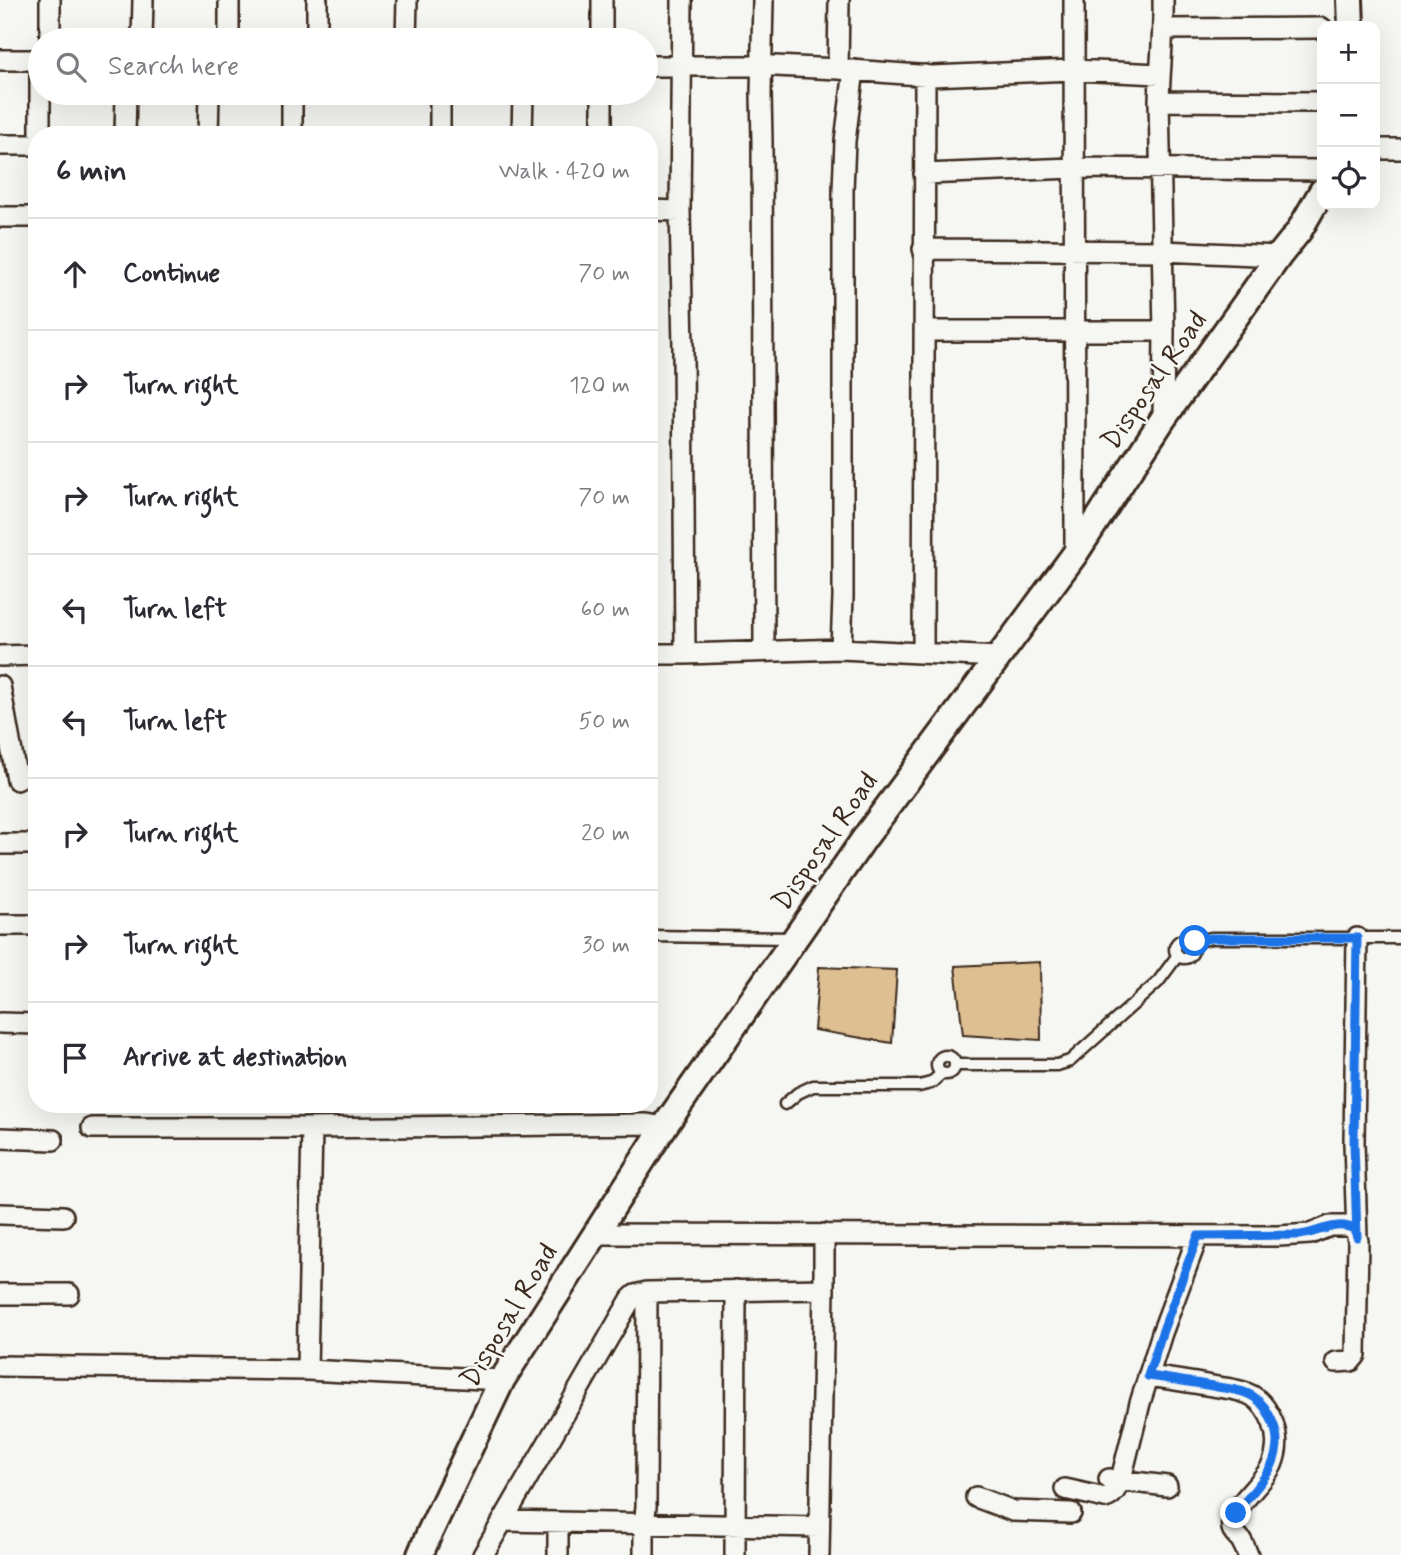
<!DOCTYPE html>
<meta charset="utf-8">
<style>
body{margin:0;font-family:Mynerve,sans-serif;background:#f7f7f7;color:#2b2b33}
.controls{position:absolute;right:21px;top:21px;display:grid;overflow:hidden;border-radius:14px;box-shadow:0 7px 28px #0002}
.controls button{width:63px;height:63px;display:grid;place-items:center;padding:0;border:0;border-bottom:2px solid #e1e1e2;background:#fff;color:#2b2b33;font:35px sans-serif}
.stop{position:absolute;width:21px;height:21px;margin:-16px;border:5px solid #1a73e8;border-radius:50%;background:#fff}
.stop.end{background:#1a73e8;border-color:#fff;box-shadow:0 2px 7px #0008}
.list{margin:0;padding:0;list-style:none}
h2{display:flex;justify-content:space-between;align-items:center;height:91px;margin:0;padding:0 28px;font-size:30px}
h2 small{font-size:23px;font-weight:400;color:#7c7c81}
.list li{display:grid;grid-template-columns:46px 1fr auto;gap:21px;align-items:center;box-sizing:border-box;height:112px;padding:0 28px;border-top:2px solid #e1e1e2}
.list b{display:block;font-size:26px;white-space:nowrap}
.list em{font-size:23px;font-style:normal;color:#7c7c81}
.icon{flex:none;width:38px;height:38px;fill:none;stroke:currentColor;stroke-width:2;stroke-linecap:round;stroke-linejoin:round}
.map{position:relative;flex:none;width:1401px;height:1555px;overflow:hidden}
.search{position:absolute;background:#fff;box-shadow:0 7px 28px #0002;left:28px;top:28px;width:630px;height:77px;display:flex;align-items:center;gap:18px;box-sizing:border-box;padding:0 24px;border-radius:38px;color:#7c7c81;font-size:26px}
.panel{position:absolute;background:#fff;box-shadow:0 7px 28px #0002;left:28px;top:126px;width:630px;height:987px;border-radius:28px}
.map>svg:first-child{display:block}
.building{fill:#ddbf91;stroke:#3b2a1e;stroke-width:2}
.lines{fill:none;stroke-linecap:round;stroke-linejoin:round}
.service-casing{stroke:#3b2a1e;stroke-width:15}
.minor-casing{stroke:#3b2a1e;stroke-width:24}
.tertiary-casing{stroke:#3b2a1e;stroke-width:30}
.service{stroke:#f6f6f2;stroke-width:10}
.minor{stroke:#f6f6f2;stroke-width:19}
.tertiary{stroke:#f6f6f2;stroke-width:24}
.route{stroke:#1a73e8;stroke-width:9}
.labels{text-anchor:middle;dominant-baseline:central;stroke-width:5;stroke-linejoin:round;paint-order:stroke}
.street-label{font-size:28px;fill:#3b2a1e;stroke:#f6f6f2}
</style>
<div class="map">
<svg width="1401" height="1555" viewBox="0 0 1401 1555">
<rect width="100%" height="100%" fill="#f6f6f2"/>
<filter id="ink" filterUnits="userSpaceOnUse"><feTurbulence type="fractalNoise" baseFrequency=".0143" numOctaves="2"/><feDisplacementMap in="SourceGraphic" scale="14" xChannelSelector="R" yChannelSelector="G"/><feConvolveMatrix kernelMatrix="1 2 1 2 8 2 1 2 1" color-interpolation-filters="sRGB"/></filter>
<g filter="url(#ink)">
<path class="building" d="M1040 962 1041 1040 963 1035 955 966Z
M819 967 897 970 892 1043 814 1030Z"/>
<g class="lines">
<g class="service-casing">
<path id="service" d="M649 936 792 938
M1175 949a9 9 0 1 1 18 0a9 9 0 1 1-18 0Z
M1191 943 1211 938H1401
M937 1065a9 9 0 1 1 18 0a9 9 0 1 1-18 0Z
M956 1065H1057L1070 1061 1158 982 1178 955
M785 1104 798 1093 813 1086H919L931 1083 942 1073"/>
</g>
<g class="minor-casing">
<path id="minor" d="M229 0V40
M317 0V40
M682 0 680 211 683 347 685 654
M763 0 761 94 762 141 764 651
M1074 0 1075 554
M1164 29 1322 28
M50 40V0
M142 40 143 0
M406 40 407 0
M602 40V0
M0 60H40
M40 60V135
M646 66H775L838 69 932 76 1073 70 1160 74
M838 69 839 0
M292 93V135
M440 93V135
M602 93V135
M1159 101 1322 102
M125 135 126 93
M208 135 209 93
M522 135 523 93
M0 145H37
M1375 149H1401
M924 174 1073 168 1322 170
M649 210 680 211
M0 217H37
M923 249 1162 251 1279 256
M924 331H1164
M1163 419 1164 331 1159 101C1160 67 1164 34 1163 0
M841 649 843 597V190L845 141 854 70
M923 652C924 460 923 268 925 75
M649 654H685L841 649 997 657
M0 656 37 655
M0 686 17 780
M0 844H37
M0 925H37
M1357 938 1354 1143 1357 1237
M0 1023 37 1024
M92 1128H312L647 1124 664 1127
M0 1138 53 1140
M0 1214 63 1216
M595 1234 1279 1236 1310 1234 1330 1226H1350L1356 1232 1358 1241 1356 1355 1351 1361 1336 1362
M0 1294H69
M0 1366 307 1370 502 1380
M307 1370 312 1128
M1148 1376C1172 1379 1195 1383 1218 1387 1230 1389 1244 1390 1254 1397 1263 1403 1269 1413 1273 1423 1278 1437 1278 1451 1272 1465 1263 1483 1235 1504 1232 1522 1230 1531 1236 1534 1241 1540 1244 1545 1246 1550 1248 1555
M1109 1479 1167 1486
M1065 1489 1105 1498C1114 1496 1117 1487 1121 1479L1140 1403 1162 1333 1198 1236
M976 1497 1013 1511 1071 1513
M503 1521 819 1527
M558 1522V1555
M483 1555 631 1299 635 1295 647 1292 824 1289V1234
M644 1555V1524L646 1507 647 1292
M735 1555 736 1290
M819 1555 824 1289"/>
</g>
<g class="tertiary-casing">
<path id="tertiary" d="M1350 0 1351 26
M420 1555 429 1534 502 1380 664 1127 866 836 1075 554 1163 419 1279 256 1299 231 1322 191"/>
</g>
<use href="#service" class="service"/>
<use href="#minor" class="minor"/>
<use href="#tertiary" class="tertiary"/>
</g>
</g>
<g class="lines" filter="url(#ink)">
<path class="route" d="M1195 941 1211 938H1357L1354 1143 1357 1237 1354 1229C1336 1220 1318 1233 1300 1235L1198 1236 1162 1333 1148 1376C1172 1379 1195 1383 1218 1387 1230 1389 1244 1390 1254 1397 1263 1403 1269 1413 1273 1423 1279 1437 1278 1451 1272 1465 1265 1480 1246 1499 1236 1513"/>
</g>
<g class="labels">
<g class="street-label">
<text transform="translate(1155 381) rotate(-55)">Disposal Road</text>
<text transform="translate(826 842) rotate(-55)">Disposal Road</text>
<text transform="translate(510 1316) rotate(-59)">Disposal Road</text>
</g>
</g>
</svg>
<div class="controls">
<button>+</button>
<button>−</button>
<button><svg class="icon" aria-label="locate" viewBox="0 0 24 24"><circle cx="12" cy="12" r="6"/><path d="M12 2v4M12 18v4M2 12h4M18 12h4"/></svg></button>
</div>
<div class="stop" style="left:1195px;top:941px"></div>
<div class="stop end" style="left:1236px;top:1513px"></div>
<div class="search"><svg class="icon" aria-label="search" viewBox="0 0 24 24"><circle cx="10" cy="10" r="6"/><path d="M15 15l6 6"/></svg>Search here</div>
<section class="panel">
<h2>6 min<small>Walk · 420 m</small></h2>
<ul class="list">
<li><svg class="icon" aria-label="ahead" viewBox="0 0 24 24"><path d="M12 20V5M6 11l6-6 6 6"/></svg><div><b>Continue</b></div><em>70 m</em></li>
<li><svg class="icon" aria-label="right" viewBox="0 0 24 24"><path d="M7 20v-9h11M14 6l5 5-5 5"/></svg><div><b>Turn right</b></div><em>120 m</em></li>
<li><svg class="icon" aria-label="right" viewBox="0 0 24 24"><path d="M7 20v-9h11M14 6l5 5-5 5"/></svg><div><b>Turn right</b></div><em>70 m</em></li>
<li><svg class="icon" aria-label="left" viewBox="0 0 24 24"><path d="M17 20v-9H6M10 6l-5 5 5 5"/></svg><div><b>Turn left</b></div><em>60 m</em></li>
<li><svg class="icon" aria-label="left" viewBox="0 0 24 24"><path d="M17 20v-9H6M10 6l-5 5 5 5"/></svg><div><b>Turn left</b></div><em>50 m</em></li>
<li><svg class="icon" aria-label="right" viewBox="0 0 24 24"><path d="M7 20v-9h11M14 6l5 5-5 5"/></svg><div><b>Turn right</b></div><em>20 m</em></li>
<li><svg class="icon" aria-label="right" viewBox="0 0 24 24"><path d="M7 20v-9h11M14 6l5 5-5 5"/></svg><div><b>Turn right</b></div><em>30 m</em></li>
<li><svg class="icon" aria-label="arrive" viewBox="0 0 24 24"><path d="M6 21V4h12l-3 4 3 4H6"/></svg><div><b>Arrive at destination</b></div></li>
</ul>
</section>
</div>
